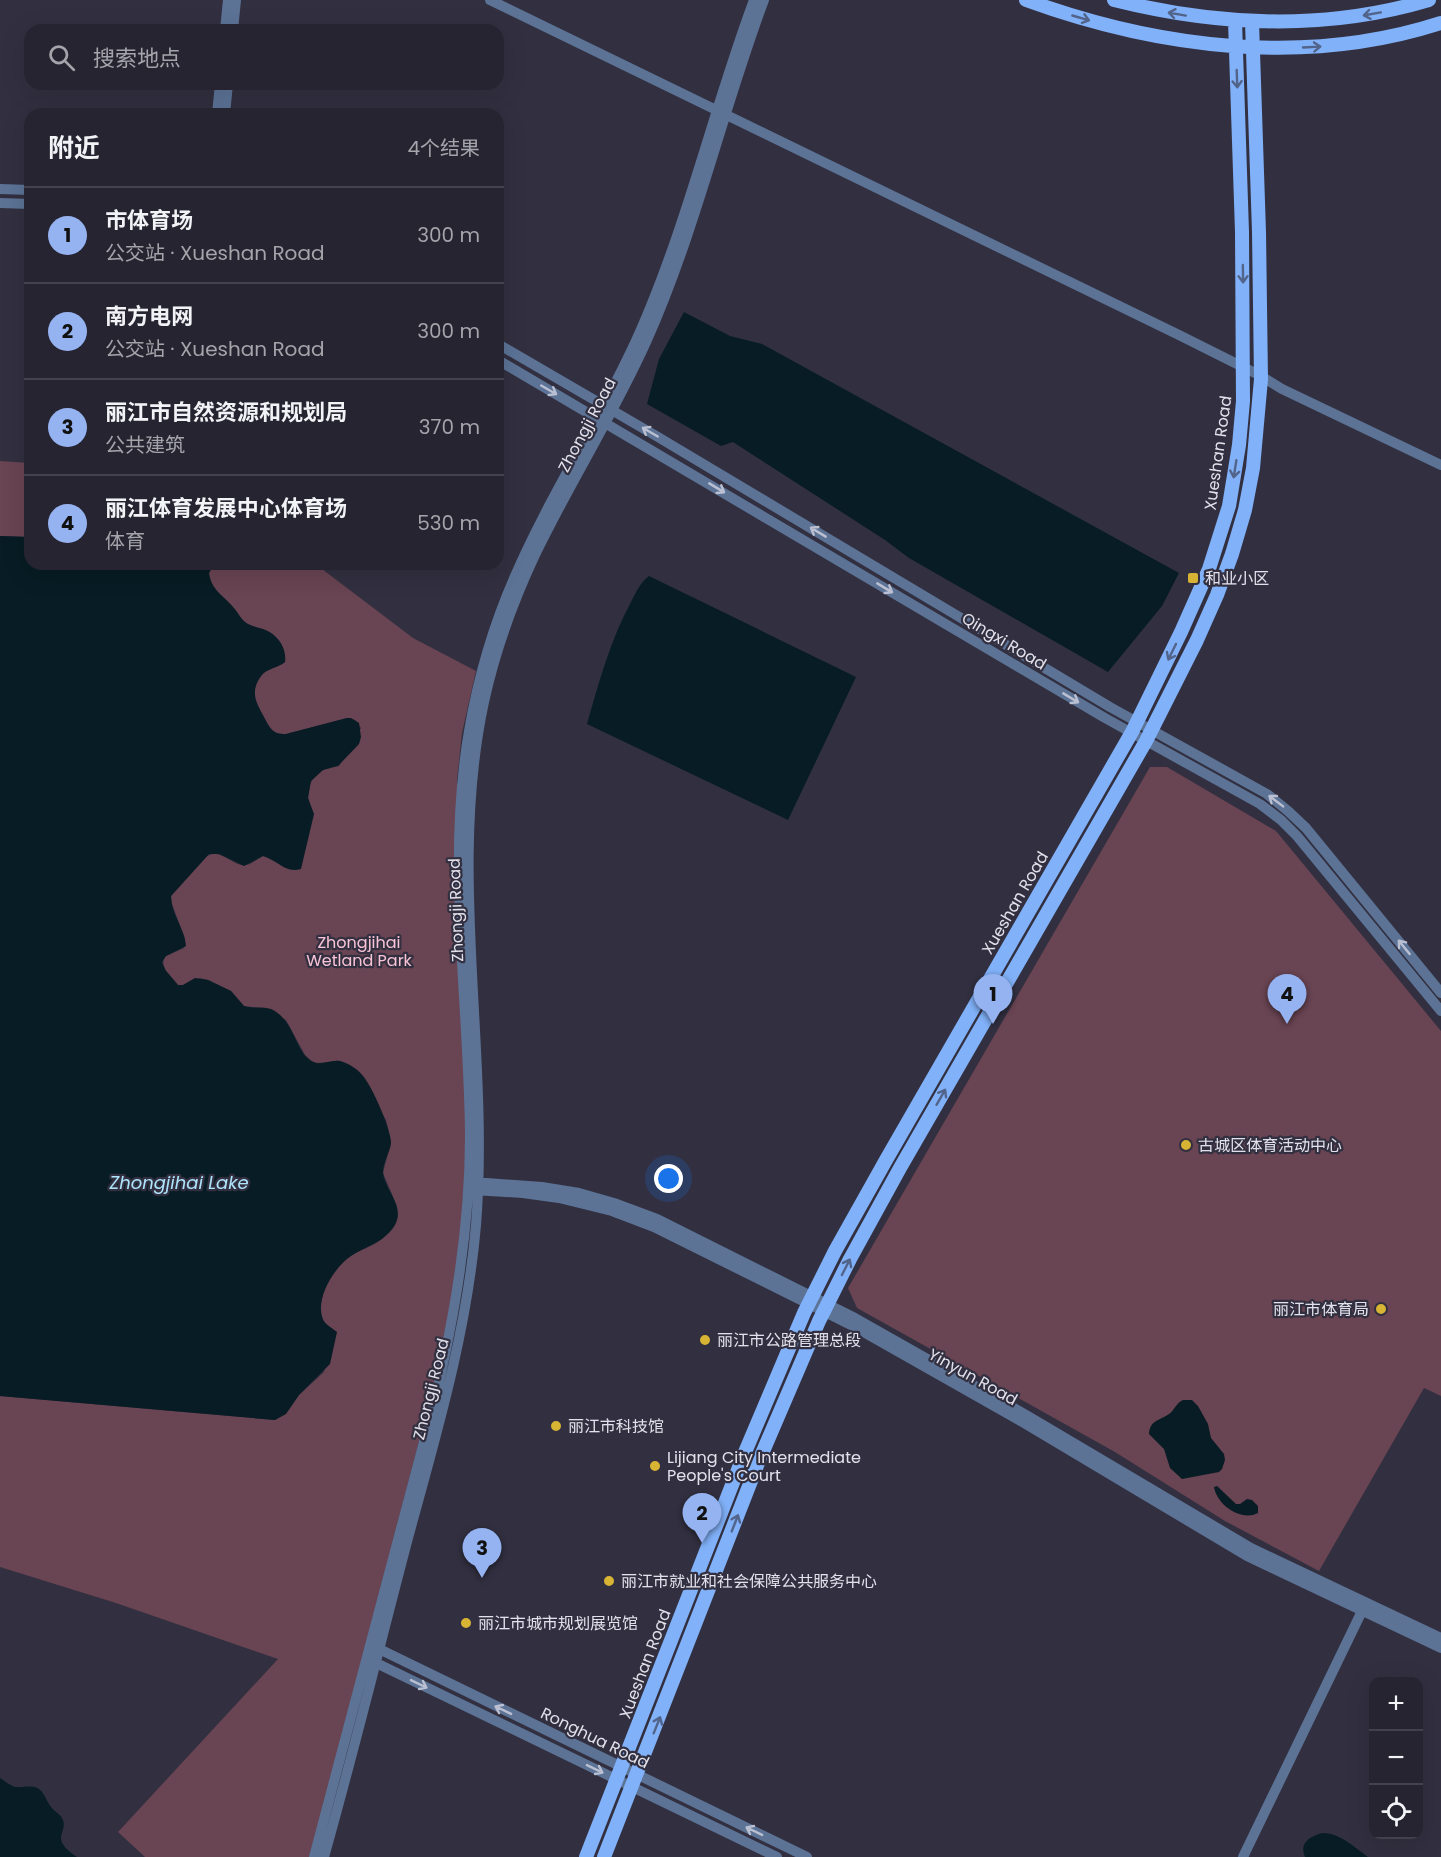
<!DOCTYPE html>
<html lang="zh">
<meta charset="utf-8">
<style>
body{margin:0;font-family:Poppins,"Noto Sans SC",sans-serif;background:#2e2c38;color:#f1f3f6}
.controls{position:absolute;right:18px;bottom:18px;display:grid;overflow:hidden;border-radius:12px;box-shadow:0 6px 24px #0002}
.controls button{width:54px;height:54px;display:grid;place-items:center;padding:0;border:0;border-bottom:2px solid #42414c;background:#262430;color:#f1f3f6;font:30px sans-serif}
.you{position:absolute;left:669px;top:1179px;width:21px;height:21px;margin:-15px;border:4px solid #fff;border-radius:50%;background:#1a73e8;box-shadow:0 0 0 9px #1a73e833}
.badge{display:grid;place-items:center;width:39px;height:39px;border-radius:50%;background:#95b2f1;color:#111;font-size:20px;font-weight:700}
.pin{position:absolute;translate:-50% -50px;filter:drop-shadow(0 2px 3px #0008)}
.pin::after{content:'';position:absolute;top:32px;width:21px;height:18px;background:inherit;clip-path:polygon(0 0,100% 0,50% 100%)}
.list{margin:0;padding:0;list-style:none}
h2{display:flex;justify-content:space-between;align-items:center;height:78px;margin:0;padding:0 24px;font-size:26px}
h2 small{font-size:20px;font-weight:400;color:#a4a4ab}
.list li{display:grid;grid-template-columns:39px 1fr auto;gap:18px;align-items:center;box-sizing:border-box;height:96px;padding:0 24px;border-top:2px solid #42414c}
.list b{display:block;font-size:22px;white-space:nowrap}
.list p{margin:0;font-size:20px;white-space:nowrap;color:#a4a4ab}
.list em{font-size:20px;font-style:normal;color:#a4a4ab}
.icon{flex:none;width:33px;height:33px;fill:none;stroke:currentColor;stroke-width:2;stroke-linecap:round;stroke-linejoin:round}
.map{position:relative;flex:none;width:1441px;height:1857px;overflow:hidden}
.search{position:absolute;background:#262430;box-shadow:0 6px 24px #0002;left:24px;top:24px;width:480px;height:66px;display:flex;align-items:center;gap:15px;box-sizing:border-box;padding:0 21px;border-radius:18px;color:#a4a4ab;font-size:22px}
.panel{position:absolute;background:#262430;box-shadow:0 6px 24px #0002;left:24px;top:108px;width:480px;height:462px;border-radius:18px}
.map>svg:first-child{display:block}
.green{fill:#694452}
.water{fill:#071c24}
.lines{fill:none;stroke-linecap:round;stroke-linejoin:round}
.minor{stroke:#5c7396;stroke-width:10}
.major{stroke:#81b1f9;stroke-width:14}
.oneway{stroke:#52648a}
.oneway2{stroke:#bac0d2}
.poi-dot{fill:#d7b434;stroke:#323040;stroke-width:2}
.labels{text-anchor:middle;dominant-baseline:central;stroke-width:4.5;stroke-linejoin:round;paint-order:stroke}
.street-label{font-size:16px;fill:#e2e1eb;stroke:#323040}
.poi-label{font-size:16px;fill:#e2e1eb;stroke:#323040;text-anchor:start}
.park-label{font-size:16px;fill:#f8c3d5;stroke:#323040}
.water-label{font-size:18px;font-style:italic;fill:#aee4fb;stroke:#323040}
</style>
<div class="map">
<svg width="1441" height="1857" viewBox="0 0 1441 1857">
<rect width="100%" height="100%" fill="#323040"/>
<path class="green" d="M0 461 30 463V537L0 536Z
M214 564H308L322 569 413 638 476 671 462 733 457 780 466 1125 464 1205 447 1335 310 1857H145L118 1832 278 1659 116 1603 0 1567V1396L275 1420 288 1410 299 1395 324 1372 333 1329C329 1326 325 1324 323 1319 315 1298 333 1270 349 1257 359 1250 372 1247 382 1239 389 1234 393 1223 398 1216L397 1206 383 1173 391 1141 386 1120 356 1070 340 1061 317 1063 312 1061 305 1055 286 1020 261 1008 244 1006 231 991 208 980 200 978 183 985H178L163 967 164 957 184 948 185 939 172 904 171 896 207 856C224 847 233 870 250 864 254 862 259 858 263 856L279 863 311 809C302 787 315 767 339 766L361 728 355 720 347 718 286 734C274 735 270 729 265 719 257 704 248 693 261 676 267 668 278 668 285 662 286 651 278 636 267 631 260 627 251 627 245 622 241 619 239 615 236 611 226 597 211 591 209 573Z
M1150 767H1167L1276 831 1441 1031V1396L1424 1388 1319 1571 1225 1521 1115 1452 857 1308 848 1288Z"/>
<path class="water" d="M684 312 730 336 762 344 1179 573 1162 606 1108 672 909 558 885 540 733 442 721 446 647 404 659 359Z
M0 536 30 537V564H214L209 573C211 590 223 595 233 607 238 612 240 618 245 622 250 626 256 627 263 629 277 634 287 647 285 662 278 668 267 668 261 676 249 693 257 704 265 719 270 729 274 735 286 734L347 718H351L359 723 361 737 359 744 338 766 323 770 311 781 308 798 314 814 301 869C285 874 278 860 263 856L244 866 219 854H209L171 896C171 914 185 929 186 946L166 956 162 962 166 971 178 985H183L195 978 208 980 231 991 244 1006C253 1009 262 1006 271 1009 295 1020 295 1053 313 1062 321 1066 331 1059 340 1061 348 1063 358 1069 363 1076 372 1086 391 1129 391 1143 390 1154 380 1166 384 1178 389 1194 404 1208 395 1225 385 1242 366 1246 351 1256 334 1267 314 1300 323 1320 326 1325 332 1328 337 1332L330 1364 299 1395 286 1414 275 1420 0 1396Z
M649 576 856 677 788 820 587 724C599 682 610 641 631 602 636 592 640 583 649 576Z
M1183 1400H1192L1198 1406 1208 1424 1211 1438 1224 1454 1225 1460 1222 1469 1219 1472 1182 1479 1170 1468 1164 1449 1149 1434C1150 1420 1159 1421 1169 1414 1175 1410 1175 1404 1183 1400Z
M1217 1486 1236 1504H1240L1247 1499 1252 1500 1258 1506V1513C1241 1522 1217 1505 1214 1487Z
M0 1778C5 1781 10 1786 16 1787 25 1788 35 1783 42 1792 46 1797 48 1804 52 1808 55 1812 60 1814 62 1818 70 1833 47 1837 77 1857H0Z
M1322 1833C1340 1833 1354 1847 1368 1857H1305C1299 1843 1309 1837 1322 1833Z"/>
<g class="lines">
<path class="minor" d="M490 0 1179 335 1261 376 1282 389 1441 465
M225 30 228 0
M233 30 236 0
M217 114 220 84
M225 114 228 84
M0 189 30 190
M0 203 30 204
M498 344 658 437 1110 707 1267 794 1288 811 1306 828 1441 993
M498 360 1105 718 1260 804 1281 820 1297 836 1441 1011
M473 1182 542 1187 579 1193 614 1203 657 1219 855 1318 1028 1416 1251 1548 1441 1638
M473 1190 523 1193 559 1198 612 1211 654 1227 851 1325 1024 1423 1247 1556 1441 1648
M373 1646 807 1857
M370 1660 777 1857
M314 1857 434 1404C455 1315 470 1227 470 1135 469 1002 446 864 469 731 478 678 493 626 515 576 551 493 602 417 639 334 687 226 713 110 754 0
M324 1857C354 1751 380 1644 408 1538 436 1435 467 1332 476 1225 490 1051 447 874 484 702 495 651 513 602 535 555 570 482 614 414 647 340 696 230 722 112 764 0
M1243 1857 1362 1611"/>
<path class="major" d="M1026 0C1158 48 1305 67 1441 23
M1114 0C1218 26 1325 31 1429 0
M586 1857 743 1457 804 1313 835 1251 886 1160 1132 732 1181 632 1209 569 1229 506 1239 445 1243 401 1242 232 1235 21
M604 1857 758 1463 819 1321 850 1259 900 1168 1146 741 1197 640 1217 595 1232 554 1245 510 1253 468 1261 379 1259 232 1252 22"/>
</g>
<defs><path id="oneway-shaft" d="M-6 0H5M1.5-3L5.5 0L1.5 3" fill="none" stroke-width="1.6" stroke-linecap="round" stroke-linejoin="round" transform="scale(1.5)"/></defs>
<g class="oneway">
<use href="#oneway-shaft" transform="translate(1177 14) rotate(-170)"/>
<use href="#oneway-shaft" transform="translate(1372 14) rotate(170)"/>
<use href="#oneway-shaft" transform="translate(1081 18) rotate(16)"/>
<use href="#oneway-shaft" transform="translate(1312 47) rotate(-3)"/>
<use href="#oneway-shaft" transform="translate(1237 79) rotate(88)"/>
<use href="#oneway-shaft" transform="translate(1243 274) rotate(89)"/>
<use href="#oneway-shaft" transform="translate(1235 469) rotate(99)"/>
<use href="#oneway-shaft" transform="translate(1172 652) rotate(116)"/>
<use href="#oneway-shaft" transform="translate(941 1097) rotate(-60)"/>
<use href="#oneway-shaft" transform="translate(846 1267) rotate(-63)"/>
<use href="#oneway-shaft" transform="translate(735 1523) rotate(-69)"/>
<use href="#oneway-shaft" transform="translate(657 1725) rotate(-68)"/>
</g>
<g class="oneway2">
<use href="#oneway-shaft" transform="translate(549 390) rotate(30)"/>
<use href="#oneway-shaft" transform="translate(650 432) rotate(-150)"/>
<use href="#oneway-shaft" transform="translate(717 488) rotate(31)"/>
<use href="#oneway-shaft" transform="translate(818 532) rotate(-149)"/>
<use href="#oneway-shaft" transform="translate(885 588) rotate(31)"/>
<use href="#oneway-shaft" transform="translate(1071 698) rotate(31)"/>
<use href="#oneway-shaft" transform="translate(1276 801) rotate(-143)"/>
<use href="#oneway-shaft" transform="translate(1404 947) rotate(-129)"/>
<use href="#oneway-shaft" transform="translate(419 1684) rotate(26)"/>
<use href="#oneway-shaft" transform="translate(503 1710) rotate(-154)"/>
<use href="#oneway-shaft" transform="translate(595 1769) rotate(26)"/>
<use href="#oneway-shaft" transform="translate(754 1831) rotate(-154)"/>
</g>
<g class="poi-dot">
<rect x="1187" y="572" width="12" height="12" rx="3"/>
<circle cx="1186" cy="1145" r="6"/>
<circle cx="1381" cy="1309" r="6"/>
<circle cx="705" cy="1340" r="6"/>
<circle cx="556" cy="1426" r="6"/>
<circle cx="655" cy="1466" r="6"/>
<circle cx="609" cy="1581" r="6"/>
<circle cx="466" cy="1623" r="6"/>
</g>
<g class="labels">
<g class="street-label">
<text transform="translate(587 425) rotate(-62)">Zhongji Road</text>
<text transform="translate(1218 453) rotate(-82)">Xueshan Road</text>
<text transform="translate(1004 641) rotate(31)">Qingxi Road</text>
<text transform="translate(1015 903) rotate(-60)">Xueshan Road</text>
<text transform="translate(456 910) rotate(-92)">Zhongji Road</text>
<text transform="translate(973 1377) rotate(29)">Yinyun Road</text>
<text transform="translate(431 1389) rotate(-76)">Zhongji Road</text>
<text transform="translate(645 1664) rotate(-69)">Xueshan Road</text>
<text transform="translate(595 1738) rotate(26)">Ronghua Road</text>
</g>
<g class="poi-label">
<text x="1205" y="578">和业小区</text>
<text x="1198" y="1145">古城区体育活动中心</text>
<text x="1369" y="1309" text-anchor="end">丽江市体育局</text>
<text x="717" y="1340">丽江市公路管理总段</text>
<text x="568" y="1426">丽江市科技馆</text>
<text x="667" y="1457">Lijiang City Intermediate<tspan x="667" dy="18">People's Court</tspan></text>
<text x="621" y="1581">丽江市就业和社会保障公共服务中心</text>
<text x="478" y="1623">丽江市城市规划展览馆</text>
</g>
<g class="park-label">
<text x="359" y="942">Zhongjihai<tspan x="359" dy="18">Wetland Park</tspan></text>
</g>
<g class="water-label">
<text x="179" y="1182">Zhongjihai Lake</text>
</g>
</g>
</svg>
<div class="controls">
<button>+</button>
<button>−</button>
<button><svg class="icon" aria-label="locate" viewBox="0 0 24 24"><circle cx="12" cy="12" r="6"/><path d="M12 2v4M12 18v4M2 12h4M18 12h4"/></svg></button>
</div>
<div class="you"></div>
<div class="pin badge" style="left:993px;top:1024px">1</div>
<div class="pin badge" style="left:702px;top:1543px">2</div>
<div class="pin badge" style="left:482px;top:1578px">3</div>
<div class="pin badge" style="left:1287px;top:1024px">4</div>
<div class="search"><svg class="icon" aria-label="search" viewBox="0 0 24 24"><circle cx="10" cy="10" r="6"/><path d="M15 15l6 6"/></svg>搜索地点</div>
<section class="panel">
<h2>附近<small>4个结果</small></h2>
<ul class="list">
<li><span class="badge">1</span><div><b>市体育场</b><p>公交站 · Xueshan Road</p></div><em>300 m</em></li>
<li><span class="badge">2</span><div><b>南方电网</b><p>公交站 · Xueshan Road</p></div><em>300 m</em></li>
<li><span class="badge">3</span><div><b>丽江市自然资源和规划局</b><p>公共建筑</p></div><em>370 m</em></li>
<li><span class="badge">4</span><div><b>丽江体育发展中心体育场</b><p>体育</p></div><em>530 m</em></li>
</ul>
</section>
</div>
